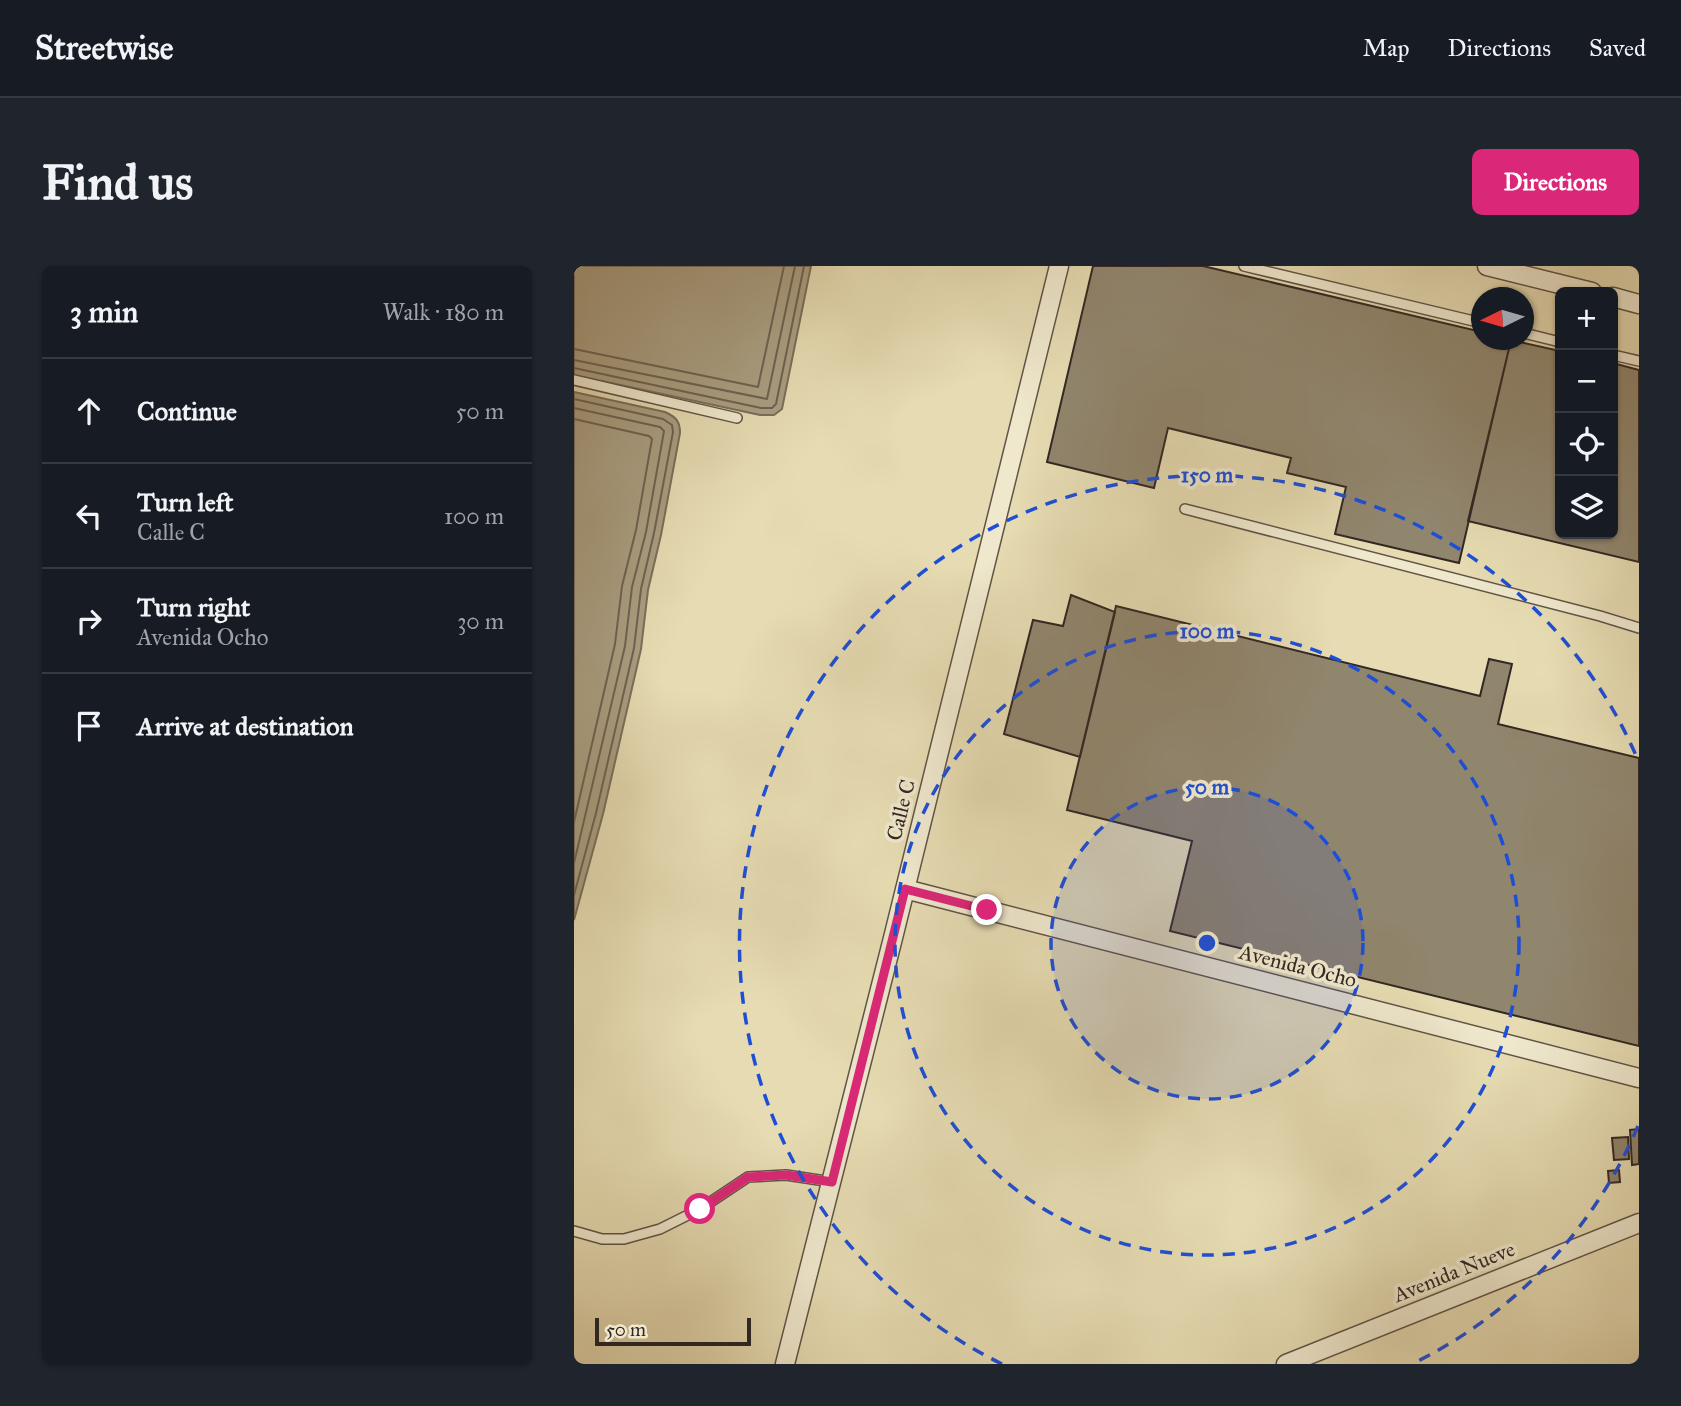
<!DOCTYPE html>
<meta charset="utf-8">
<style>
body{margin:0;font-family:"IM FELL Great Primer",serif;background:#20242c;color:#f1f3f6}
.controls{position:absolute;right:21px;top:21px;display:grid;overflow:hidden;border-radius:10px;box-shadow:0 2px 5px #0004}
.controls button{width:63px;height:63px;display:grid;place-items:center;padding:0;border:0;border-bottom:2px solid #363941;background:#171b24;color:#f1f3f6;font:35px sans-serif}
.compass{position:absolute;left:897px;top:21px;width:63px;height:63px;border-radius:50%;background:#171b24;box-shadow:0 2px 5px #0004;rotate:265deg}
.scale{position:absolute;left:21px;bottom:18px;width:156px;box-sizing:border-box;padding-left:7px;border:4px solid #332722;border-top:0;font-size:19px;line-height:24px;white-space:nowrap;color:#332722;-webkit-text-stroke:5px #efe8cd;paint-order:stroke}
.stop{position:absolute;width:21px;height:21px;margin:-16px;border:5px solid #db2777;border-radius:50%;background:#fff}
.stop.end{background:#db2777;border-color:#fff;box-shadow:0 2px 7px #0008}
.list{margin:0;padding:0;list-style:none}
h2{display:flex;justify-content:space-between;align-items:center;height:91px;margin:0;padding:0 28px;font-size:30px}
h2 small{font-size:23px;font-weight:400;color:#9ea1a6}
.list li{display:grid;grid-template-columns:46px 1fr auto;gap:21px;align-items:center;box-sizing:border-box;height:105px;padding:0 28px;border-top:2px solid #363941}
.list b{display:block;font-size:26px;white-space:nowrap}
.list p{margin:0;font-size:23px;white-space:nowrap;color:#9ea1a6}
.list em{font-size:23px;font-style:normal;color:#9ea1a6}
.icon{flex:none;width:38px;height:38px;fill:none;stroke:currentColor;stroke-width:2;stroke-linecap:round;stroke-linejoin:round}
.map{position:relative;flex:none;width:1065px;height:1098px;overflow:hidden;border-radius:10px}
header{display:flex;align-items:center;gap:42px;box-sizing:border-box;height:98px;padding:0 35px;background:#171b24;border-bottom:2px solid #363941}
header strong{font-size:33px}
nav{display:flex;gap:38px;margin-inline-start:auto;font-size:24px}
.intro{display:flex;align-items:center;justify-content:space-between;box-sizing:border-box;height:168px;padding:0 42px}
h1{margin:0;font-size:49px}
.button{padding:18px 32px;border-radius:10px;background:#db2777;color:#fff;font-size:24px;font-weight:700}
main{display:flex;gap:42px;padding:0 42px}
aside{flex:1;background:#171b24;border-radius:10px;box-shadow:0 2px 5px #0004}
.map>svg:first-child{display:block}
.water{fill:#a99e81;stroke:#7a6e5b;stroke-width:2}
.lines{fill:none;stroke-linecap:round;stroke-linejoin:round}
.shore{stroke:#6e6252;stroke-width:2}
.building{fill:#90856d;stroke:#332722;stroke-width:2}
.service-casing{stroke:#605446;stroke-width:12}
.minor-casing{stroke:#605446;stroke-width:21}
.service{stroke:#efe8cd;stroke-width:9}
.minor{stroke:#efe8cd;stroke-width:18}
.route{stroke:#db2777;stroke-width:9}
.ring{fill:none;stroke:#1d4ed8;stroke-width:3.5;stroke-dasharray:12 9}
.labels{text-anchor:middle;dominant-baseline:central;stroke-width:7;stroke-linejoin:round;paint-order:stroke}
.street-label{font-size:21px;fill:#332722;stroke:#efe8cd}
.centre{fill:#1d4ed8;stroke:#efe8cd;stroke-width:3.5}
.ring-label{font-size:21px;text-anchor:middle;font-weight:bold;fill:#1d4ed8;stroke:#efe8cd;stroke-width:7;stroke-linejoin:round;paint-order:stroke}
</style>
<header>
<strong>Streetwise</strong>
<nav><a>Map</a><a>Directions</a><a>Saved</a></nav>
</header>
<div class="intro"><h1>Find us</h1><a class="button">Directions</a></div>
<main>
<aside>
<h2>3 min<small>Walk · 180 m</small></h2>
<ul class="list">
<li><svg class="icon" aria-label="ahead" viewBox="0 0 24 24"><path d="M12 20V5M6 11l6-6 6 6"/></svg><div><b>Continue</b></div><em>50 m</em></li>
<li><svg class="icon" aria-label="left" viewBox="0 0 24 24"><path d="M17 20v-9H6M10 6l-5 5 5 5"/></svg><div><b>Turn left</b><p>Calle C</p></div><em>100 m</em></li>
<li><svg class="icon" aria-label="right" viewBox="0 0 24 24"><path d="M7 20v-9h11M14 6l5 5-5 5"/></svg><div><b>Turn right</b><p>Avenida Ocho</p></div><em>30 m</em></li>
<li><svg class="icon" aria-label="arrive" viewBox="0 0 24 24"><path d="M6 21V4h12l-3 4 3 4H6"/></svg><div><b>Arrive at destination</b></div></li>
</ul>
</aside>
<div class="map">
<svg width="1065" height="1098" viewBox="0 0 1065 1098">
<rect width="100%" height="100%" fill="#e6dbb2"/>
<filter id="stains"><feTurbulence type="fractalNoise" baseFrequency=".00286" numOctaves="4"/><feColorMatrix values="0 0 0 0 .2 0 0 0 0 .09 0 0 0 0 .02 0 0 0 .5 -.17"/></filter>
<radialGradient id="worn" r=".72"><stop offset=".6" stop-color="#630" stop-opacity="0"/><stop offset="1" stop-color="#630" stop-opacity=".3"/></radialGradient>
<path class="water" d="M0 0H237L208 143 200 149H186L0 109Z
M0 126 91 146C102 151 106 155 106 167L87 269 74 324 67 383 29 548 0 654Z"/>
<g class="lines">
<path class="shore" d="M0 83 184 121 210 0
M0 94 193 133 221 0
M0 102 187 142H198L202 138 230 0
M0 133 89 153 98 159 99 166 80 267 67 323 60 382 22 547 0 629
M0 142 86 161 90 165 72 266 58 321 51 380 0 597
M0 153 75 170 78 173 62 264 48 320 41 378 0 556"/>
</g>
<path class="building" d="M519 0H629L908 66V74H937L885 297 761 268 772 221 713 207 717 192 594 162 580 222 473 196Z
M937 74 986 85V268H1039V97L1065 104V296L894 255Z
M497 329 541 346 506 491 430 468 459 354 489 360Z
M542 340 906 430 915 393 938 398 924 458 1065 492V780L596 665 618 575 493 544Z
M1065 863V898L1058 899 1056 864Z
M1054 871 1055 893 1040 894 1038 872Z
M1045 904 1046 916 1035 917 1034 905Z"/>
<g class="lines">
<g class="service-casing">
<path id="service" d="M670 0 908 57
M950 67 986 76
M1039 89 1065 95
M0 114 163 152
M611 243 1026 350 1065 362
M0 965 28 973H50L86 963 126 943 174 911 212 909 258 916"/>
</g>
<g class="minor-casing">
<path id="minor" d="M913 0 1018 26
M1039 31 1065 38
M331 623 1065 812
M211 1098 319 672 485 0
M712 1098 1065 957"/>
</g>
<use href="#service" class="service"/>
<use href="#minor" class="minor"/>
</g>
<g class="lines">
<path class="route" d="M126 943 174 911 212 909 258 916 331 623 413 644"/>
</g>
<circle cx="633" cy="677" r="156" fill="#1d4ed8" fill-opacity=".12"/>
<g class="ring">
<circle cx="633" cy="677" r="156"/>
<circle cx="633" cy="677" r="312"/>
<path d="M1064 860A468 468 0 0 1 838 1098M428 1098A468 468 0 1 1 1064 494"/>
</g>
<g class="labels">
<g class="street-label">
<text transform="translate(327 544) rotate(-76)">Calle C</text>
<text transform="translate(724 700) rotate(14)">Avenida Ocho</text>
<text transform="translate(880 1006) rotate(-22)">Avenida Nueve</text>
</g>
</g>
<circle cx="633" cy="677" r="10" class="centre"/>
<g class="ring-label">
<text x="633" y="216">150 m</text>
<text x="633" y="372">100 m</text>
<text x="633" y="528">50 m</text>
</g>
<rect width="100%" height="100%" filter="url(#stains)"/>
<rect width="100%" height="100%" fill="url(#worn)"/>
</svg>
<div class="controls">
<button>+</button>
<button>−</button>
<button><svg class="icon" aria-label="locate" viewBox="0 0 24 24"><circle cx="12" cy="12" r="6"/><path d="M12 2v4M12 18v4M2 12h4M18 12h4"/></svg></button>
<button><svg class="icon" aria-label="layers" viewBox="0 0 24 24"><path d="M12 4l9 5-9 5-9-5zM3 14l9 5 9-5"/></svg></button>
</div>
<svg class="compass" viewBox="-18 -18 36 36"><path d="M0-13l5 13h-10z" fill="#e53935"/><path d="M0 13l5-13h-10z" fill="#9ea1a6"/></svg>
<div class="scale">50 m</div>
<div class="stop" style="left:126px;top:943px"></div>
<div class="stop end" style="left:413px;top:644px"></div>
</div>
</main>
